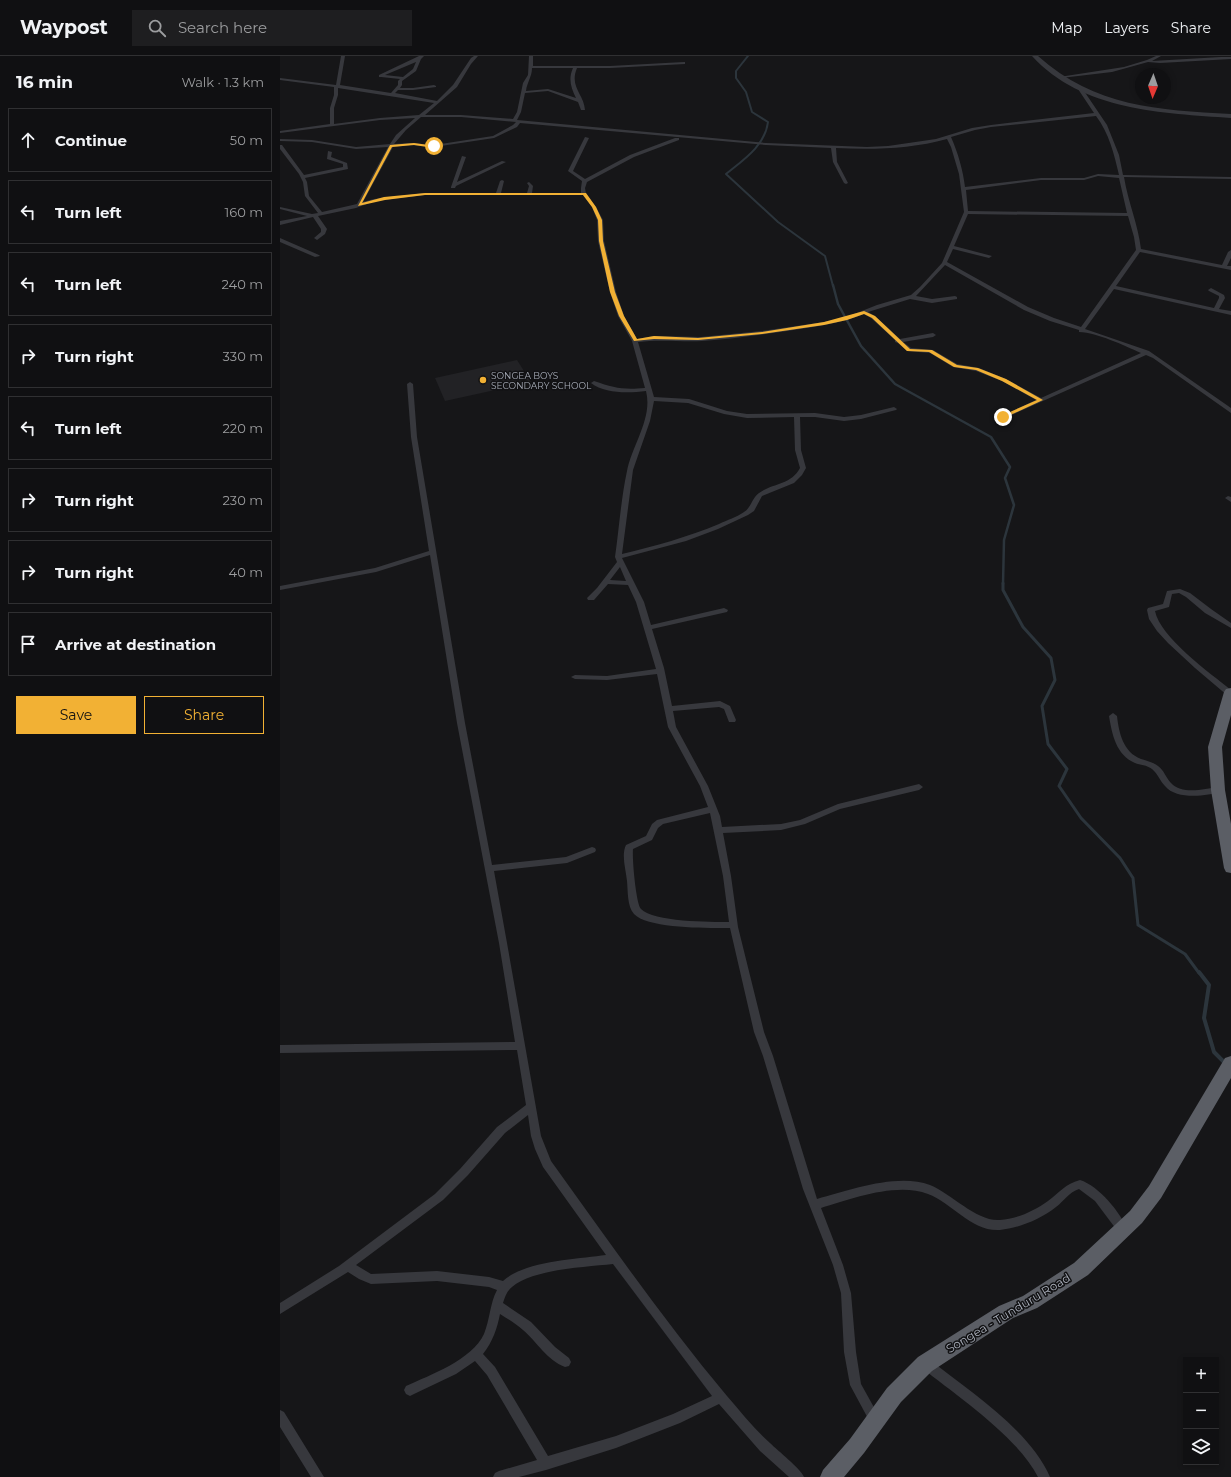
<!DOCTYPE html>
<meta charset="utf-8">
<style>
body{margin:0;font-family:Montserrat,sans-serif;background:#1e1e20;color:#f1f3f6}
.controls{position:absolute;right:12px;bottom:12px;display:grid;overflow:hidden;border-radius:0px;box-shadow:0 2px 6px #0003}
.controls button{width:36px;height:36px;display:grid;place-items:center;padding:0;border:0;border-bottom:1px solid #303032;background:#101012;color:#f1f3f6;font:20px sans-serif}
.compass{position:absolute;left:855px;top:12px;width:36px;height:36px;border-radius:50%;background:#101012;box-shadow:0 2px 6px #0003;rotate:182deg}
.stop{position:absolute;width:12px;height:12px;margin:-9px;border:3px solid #f2b134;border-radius:50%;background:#fff}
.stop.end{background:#f2b134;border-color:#fff;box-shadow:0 1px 4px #0008}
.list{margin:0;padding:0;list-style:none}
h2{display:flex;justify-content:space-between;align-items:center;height:52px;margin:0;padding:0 16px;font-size:17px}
h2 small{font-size:13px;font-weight:400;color:#9c9d9f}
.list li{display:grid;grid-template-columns:26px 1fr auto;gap:12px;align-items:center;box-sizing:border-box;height:64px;margin:0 8px 8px;padding:0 8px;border:1px solid #303032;border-radius:0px}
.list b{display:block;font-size:15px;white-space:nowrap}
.list em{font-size:13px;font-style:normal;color:#9c9d9f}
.actions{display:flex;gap:8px;padding:12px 16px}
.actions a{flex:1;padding:9px 0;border:1px solid #f2b134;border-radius:0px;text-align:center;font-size:14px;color:#f2b134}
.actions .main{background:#f2b134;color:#111}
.icon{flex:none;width:22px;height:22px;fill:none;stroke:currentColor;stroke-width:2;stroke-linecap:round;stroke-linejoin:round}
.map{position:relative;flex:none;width:951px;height:1421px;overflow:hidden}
header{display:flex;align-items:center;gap:24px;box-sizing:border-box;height:56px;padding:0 20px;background:#101012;border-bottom:1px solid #303032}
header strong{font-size:19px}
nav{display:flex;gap:22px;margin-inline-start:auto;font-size:14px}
.search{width:280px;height:36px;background:#1e1e20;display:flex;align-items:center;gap:10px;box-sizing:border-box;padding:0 14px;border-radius:0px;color:#9c9d9f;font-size:15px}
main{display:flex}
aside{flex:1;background:#101012}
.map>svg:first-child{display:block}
.built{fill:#222225}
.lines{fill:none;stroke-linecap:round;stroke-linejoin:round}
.stream-far3{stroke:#2c353c;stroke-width:2}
.stream-far2{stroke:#2c353c;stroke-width:2.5}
.stream-far1{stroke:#2c353c;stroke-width:3}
.stream{stroke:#2c353c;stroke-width:4}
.minor{fill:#37383d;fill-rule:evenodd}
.tertiary{fill:#37383d;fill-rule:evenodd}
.trunk{fill:#5b5e65;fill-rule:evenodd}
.route{fill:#f2b134}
.poi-dot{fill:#f2b134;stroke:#111113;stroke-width:1.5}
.labels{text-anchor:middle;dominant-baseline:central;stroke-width:3;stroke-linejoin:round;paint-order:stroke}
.far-poi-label{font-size:9px;fill:#a8adb8;stroke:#111113;text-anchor:start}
.near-street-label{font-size:12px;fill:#a8adb8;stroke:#111113}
</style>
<header>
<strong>Waypost</strong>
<div class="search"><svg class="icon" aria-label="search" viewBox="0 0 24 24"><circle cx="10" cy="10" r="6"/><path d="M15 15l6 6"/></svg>Search here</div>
<nav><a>Map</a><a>Layers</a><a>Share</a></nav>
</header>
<main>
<aside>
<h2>16 min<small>Walk · 1.3 km</small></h2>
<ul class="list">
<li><svg class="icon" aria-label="ahead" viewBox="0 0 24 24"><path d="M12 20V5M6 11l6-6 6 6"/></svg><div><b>Continue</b></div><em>50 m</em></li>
<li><svg class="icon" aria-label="left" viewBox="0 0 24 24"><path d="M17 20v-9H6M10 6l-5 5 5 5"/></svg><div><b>Turn left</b></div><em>160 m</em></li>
<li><svg class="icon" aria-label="left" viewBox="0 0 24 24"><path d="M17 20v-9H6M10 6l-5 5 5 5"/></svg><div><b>Turn left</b></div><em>240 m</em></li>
<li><svg class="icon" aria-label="right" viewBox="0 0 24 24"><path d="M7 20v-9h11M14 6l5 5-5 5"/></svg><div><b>Turn right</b></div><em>330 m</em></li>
<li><svg class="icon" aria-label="left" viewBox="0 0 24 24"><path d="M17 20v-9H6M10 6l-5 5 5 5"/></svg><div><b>Turn left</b></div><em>220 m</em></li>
<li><svg class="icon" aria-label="right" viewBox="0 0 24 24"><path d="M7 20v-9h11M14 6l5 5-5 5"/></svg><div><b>Turn right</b></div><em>230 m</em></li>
<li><svg class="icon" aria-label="right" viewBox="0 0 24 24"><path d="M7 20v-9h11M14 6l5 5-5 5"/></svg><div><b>Turn right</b></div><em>40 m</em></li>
<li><svg class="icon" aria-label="arrive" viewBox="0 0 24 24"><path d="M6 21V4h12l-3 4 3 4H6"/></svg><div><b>Arrive at destination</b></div></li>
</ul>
<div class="actions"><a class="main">Save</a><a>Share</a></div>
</aside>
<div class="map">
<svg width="951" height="1421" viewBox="0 0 951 1421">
<rect width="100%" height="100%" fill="#161618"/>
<path class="built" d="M237 304 251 326 165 345 155 322Z"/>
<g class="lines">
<path class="stream-far3" d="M468 0 456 15V22L466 36 472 56 488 66C485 90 463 104 446 118L498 166 545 200 553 230"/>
<path class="stream-far2" d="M553 229 558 248 581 290 615 328 711 381 730 411 725 422 734 449 724 484 723 528"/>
<path class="stream-far1" d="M723 527V534L743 571 771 602 775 624 762 650 768 688 787 713 779 730 801 762 840 802 853 822 858 869 905 898 919 917"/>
<path class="stream" d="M919 916 929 929 924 962 934 996 951 1013"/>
<path class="minor" d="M61 0H65L60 29 111 37 118 29V25L120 23 101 21H99V19L139 0H144L141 3 136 15 122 25V29L120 32H133L154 29 156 30V31L133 34H118L115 37 157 45 173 29 191 2 194 0H198L191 8 177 31 145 59H181L233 63 237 56 243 27 248 19 249 0H253V10H330L404 6H405V8L330 12H297C289 31 304 38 305 54H301L298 46 268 35 245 37 241 56 237 64 486 87 587 91 608 90 656 83 692 72 711 69 814 57 798 33 800 32H802L827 69 839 99 843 119 951 121V123L844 121C848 146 858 168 861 193L942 209 948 196 951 194V202L947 210H951V214L860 196 836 230 934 252 939 242V240L929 235 928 234 931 232 944 239 945 242 939 253 951 255V259L834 233 805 273 869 295 951 352V357L873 302 866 299 725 362H721V360L756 344 722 325 696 315 673 311 650 297 627 295 618 287 615 286V284L591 262 584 258C559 268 533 271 507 275 479 279 450 283 422 285 400 286 380 283 358 286L374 341 409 343 447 355 467 358 535 357 564 361 581 359 614 351 617 353 616 354 581 363 564 365 535 361H520L521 394 526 412 522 419 514 427 482 440 474 455 468 459 438 473 406 485 342 502 364 546 371 569 444 552 448 554 447 556 372 573 384 612 392 650 440 645 450 650 456 664 455 666H449L444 653 439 651 393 655 396 671 428 730 440 760 442 771 501 768 520 764 558 748 639 728 643 731 639 734 560 753 525 768 501 774 443 777 451 820 458 871 484 976 493 1000 537 1143C570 1134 617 1117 650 1129 672 1138 697 1166 720 1164 737 1163 754 1155 768 1145 780 1136 785 1128 800 1124 819 1130 840 1156 848 1174L847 1177 843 1179 839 1177 815 1145 799 1133C789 1136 784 1145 776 1151 761 1163 739 1172 720 1174 692 1176 672 1147 648 1138 616 1126 571 1143 541 1152L563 1209 571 1237 576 1296 581 1328 601 1364 599 1368 595 1370 591 1368 570 1329 564 1296 561 1237 553 1209 523 1133 483 1000 474 976 450 872C429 872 368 873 354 858 347 850 348 835 347 825 346 814 341 799 346 789L366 780 372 768 377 764 428 751 420 730 388 671 377 618 327 624 295 623 291 621 295 619 327 620 376 613 356 546 348 529 328 528 314 544H308L307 542 317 532 337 506 335 501C339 473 341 443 347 415 352 389 373 362 366 335 349 337 325 338 311 327L314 325C334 332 343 334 365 332L352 285 338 260 330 236 318 185 317 164 312 151 303 139H145L95 145 76 152 38 160 47 173 45 178 37 184 34 182 41 176V173L33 161 0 169V165L27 160 0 153V151L32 158 38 157 25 140 23 126 19 118 0 93V89H2L24 119 63 111V108L47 103 48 95 52 96 51 101 67 107 68 113 25 122 27 126 29 140 42 156 77 148 108 91 76 93 32 86 0 85V83L32 84 76 91 110 88 116 79 135 62 100 64 0 77V75L50 68V52L54 39V31L0 24V22L56 29ZM136 6 133 13 123 21 105 19ZM252 12H293C288 23 291 32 296 42L268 33 246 35C247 26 252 21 252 12ZM58 32 154 47 139 59 100 62 54 68V52L58 39ZM816 60C829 77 834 98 839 119L818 118 804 122H761L685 131C683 114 678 97 671 81L695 74 711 71ZM141 61H181L236 66 233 69 213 80 154 89 131 87 114 88 126 74ZM240 67 486 89 551 92 553 106 564 127 566 128 568 127 557 106 556 92C592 94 631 93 667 83L671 91 679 118 684 156 662 207 640 231 631 239 597 249 564 262 544 266 482 275 421 281 374 280 357 283 344 260 336 236 324 185 323 164 316 151 306 138 305 132 307 126 354 101 399 84V82H395L350 99 305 123 293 115 309 82 305 81 288 115 302 125 301 132V137H252L253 130 249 126 247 127 249 130 247 137H221L224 125 222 124 220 125 216 137H145L94 143 83 146 113 91 131 89 154 91 214 82 237 71ZM818 120 839 122 847 157 688 155 686 134 761 124H804ZM688 158 848 160 854 181 856 194 801 271 774 262 748 251 667 206 673 193 709 202 712 200 674 190ZM665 209 744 254 770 265 799 274V276C818 277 843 289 861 297L761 342 726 323 699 312 677 308 653 294 631 292 623 286 653 281 656 279 653 277 620 283 595 260 588 256 630 243 652 247 677 243V241L675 240 652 243 636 240ZM374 345 408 347 444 358 467 362 514 361 515 394 520 412C511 429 493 427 479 437 472 442 471 452 464 456 457 461 447 464 439 468 408 481 375 490 342 498L353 414 370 365ZM340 511 346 525 330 524ZM430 757 443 820 449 866C431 866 373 866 361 853 356 848 352 802 353 793L372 784 378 772 383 768Z
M876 0H881L872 5 941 1H951V3L880 7 868 6 832 16 781 22 779 21 844 11 867 4Z
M182 100 186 101 177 126 222 105 226 106 176 130 175 132H171V131Z
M0 182 39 199 40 200 35 201 0 186Z
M130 326 133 328 137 381 185 667 212 809 286 801 312 791 315 792 316 794 315 796 287 807 214 815 227 887 261 1080 271 1105C328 1184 384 1265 447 1340 461 1356 474 1373 490 1387 498 1395 520 1412 524 1421H509L480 1395 439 1348 400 1367 336 1392 266 1414 239 1421H213L215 1417 219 1415 257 1404 207 1319 195 1305 176 1318 134 1338 130 1340 126 1338 124 1334 126 1330C150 1319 192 1304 204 1278 210 1263 210 1247 217 1234L209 1231 157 1225 91 1228 79 1223 68 1216 0 1258V1247L59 1210 155 1138 180 1113 217 1071 246 1049 237 994 0 997V989L235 986 219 887 177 667 150 499 96 516 0 534V530L95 512 149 495 131 381 127 328ZM248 1059 251 1080 255 1093 263 1111 326 1199C298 1203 244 1205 223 1225L209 1221 157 1215 91 1218 76 1209 163 1144 188 1119 225 1077ZM333 1208 432 1340 393 1358 336 1380 268 1400 215 1311 203 1298C213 1285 217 1273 220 1258 228 1263 236 1268 243 1274 257 1286 267 1304 285 1311L289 1310 291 1306 289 1302 275 1291 251 1266 223 1247C225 1241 227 1235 232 1231 253 1213 306 1211 333 1208Z
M948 440 951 441V446L945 442Z
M900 533 910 537 931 553 951 567V572L925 557 906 541 899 537 892 538 889 551 875 555C880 581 930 617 951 634V640H948L915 612 888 587 877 575 869 563 867 554 868 552 883 548 887 535Z
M833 657 837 660C839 677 843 696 861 703 867 705 873 706 878 710 884 714 886 722 891 727 902 739 924 733 938 731L942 734 941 736C926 740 896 744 885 730 880 725 878 718 872 713 867 709 860 709 855 707 836 699 832 678 829 660Z
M646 1303 650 1304C689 1335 750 1374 770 1421H758C738 1381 677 1340 642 1312L640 1308 642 1304Z
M0 1354 4 1356 44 1421H31L0 1371Z"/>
<path class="tertiary" d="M752 0H758C815 51 878 54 951 58V62C883 57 802 55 752 0Z"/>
<path class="trunk" d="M951 632V659L942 691 945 734 951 768V817L946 816 944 812 931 734 928 691 944 636 946 633Z
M951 1000V1022L881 1142 862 1167 808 1219 757 1252 733 1262 652 1315 621 1346 584 1397 564 1421H540L543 1414 570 1383 607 1332 638 1301 719 1250 743 1240 794 1207 850 1155 869 1130 945 1002Z"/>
</g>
<path class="route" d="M134 87 156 90 154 92 134 89 112 91 82 147 104 141 145 137H306L316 151 322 164 323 185 335 236 344 260 357 283 374 280 418 282 482 276 544 266 584 255 595 260 630 293 652 294 677 309 698 312 726 323 763 344 724 362H721V360L757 344 722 325 696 314 674 311 649 296 627 295 592 262 584 258 567 264 544 269 482 278 418 284 374 283 354 285 339 260 330 236 319 185 318 164 312 151 303 139H145L105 144 78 150 110 89Z"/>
<circle class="poi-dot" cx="203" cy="324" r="4"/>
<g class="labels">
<g class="far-poi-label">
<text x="211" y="319">SONGEA BOYS<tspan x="211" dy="10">SECONDARY SCHOOL</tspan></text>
</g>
<g class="near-street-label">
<text transform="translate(728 1257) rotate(-31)">Songea - Tunduru Road</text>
</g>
</g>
</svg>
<div class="controls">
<button>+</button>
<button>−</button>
<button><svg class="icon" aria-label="layers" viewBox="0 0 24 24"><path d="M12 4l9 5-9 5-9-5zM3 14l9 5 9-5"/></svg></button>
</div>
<svg class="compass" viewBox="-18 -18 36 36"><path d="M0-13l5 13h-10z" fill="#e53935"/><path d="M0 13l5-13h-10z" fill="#9c9d9f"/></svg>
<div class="stop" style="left:154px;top:90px"></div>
<div class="stop end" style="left:723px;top:361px"></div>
</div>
</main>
